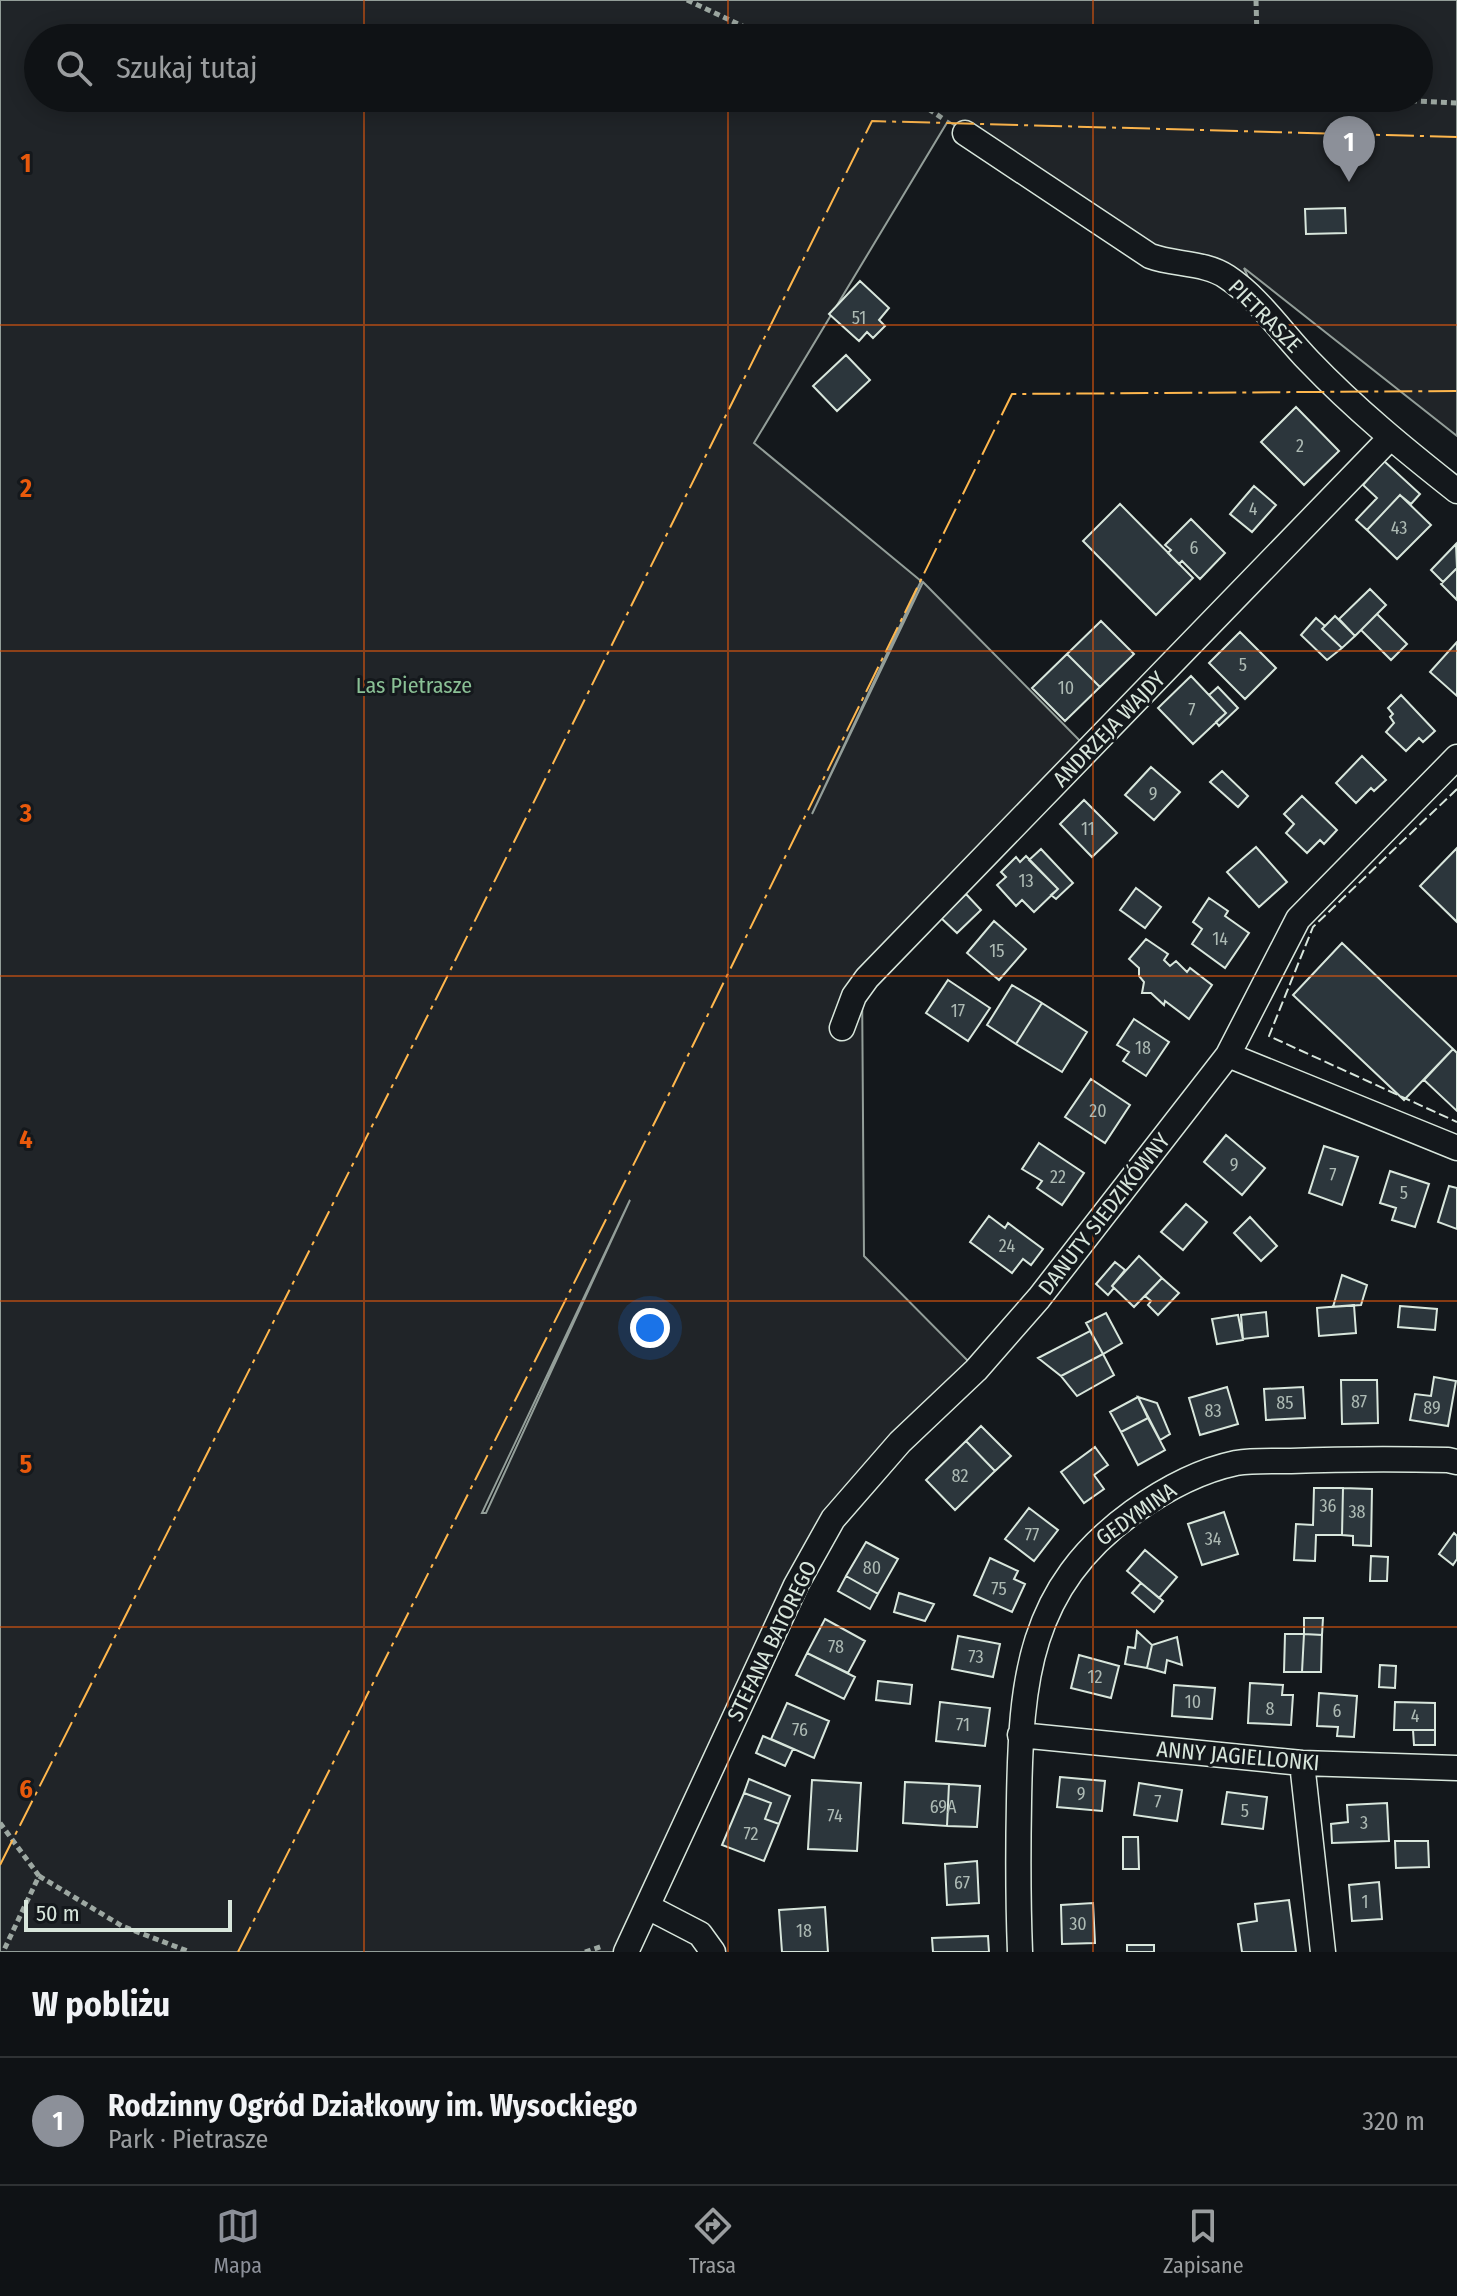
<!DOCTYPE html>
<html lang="pl">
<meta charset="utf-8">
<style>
body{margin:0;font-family:"Fira Sans Condensed",sans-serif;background:#1d2022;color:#f1f3f6}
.scale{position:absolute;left:24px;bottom:20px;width:208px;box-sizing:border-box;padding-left:8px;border:4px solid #d8e6dc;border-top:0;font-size:22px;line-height:28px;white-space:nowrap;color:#d8e6dc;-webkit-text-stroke:6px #14181c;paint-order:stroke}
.you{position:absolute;left:650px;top:1328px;width:28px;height:28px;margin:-20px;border:6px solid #fff;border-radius:50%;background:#1a73e8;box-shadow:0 0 0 12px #1a73e833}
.badge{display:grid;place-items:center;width:52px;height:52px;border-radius:50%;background:#8c9099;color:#fff;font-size:26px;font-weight:700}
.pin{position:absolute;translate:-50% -66px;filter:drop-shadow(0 2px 4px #0008)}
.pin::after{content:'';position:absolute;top:42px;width:28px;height:24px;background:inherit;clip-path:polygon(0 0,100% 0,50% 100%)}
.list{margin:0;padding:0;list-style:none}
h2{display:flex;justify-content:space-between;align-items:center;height:104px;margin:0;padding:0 32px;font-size:34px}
h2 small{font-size:26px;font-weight:400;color:#9b9ea0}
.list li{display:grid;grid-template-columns:52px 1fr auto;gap:24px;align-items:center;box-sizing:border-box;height:128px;padding:0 32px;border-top:2px solid #2f3234}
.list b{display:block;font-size:30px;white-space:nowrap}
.list p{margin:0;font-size:26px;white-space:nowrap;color:#9b9ea0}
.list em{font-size:26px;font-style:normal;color:#9b9ea0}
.icon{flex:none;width:44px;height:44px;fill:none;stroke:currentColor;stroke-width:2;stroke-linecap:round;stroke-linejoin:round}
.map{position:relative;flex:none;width:1457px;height:1952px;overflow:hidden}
.search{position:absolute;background:#0f1215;box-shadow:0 4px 20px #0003;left:24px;right:24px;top:24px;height:88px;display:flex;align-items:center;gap:20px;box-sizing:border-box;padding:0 28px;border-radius:44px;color:#9b9ea0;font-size:30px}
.sheet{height:232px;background:#0f1215}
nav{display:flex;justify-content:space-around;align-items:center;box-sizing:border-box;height:112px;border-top:2px solid #2f3234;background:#0f1215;font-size:22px;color:#9b9ea0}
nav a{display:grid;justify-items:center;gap:4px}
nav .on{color:#8c9099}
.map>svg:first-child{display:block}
.green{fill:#202428;stroke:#939e99;stroke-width:2;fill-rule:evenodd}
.building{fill:#2c363c;stroke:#d8e6dc;stroke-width:2}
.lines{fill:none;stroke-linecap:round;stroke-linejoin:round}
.street-casing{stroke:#d8e6dc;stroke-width:27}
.path{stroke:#9da8a2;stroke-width:5;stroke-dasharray:6 4;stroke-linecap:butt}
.street{stroke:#14181c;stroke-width:24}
.fence{stroke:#d8e6dc;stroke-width:2;stroke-dasharray:10 4;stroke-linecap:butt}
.power{stroke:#ffb74d;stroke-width:2;stroke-dasharray:28 6 4 6;stroke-linecap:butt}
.grid{fill:none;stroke:#e8590c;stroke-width:2;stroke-opacity:0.55}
.labels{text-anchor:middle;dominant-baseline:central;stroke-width:6;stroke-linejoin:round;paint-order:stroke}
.number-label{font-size:18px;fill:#adbab4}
.street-label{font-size:22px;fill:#d8e6dc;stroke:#14181c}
.park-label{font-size:22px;fill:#8ac095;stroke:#14181c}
.grid-label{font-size:26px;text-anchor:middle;font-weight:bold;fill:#e8590c;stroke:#14181c;stroke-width:6;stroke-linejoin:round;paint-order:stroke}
</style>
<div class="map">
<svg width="1457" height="1952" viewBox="0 0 1457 1952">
<rect width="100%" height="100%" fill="#14181c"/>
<path class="green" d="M0 0H1457V436L1244 268 1261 307 1247 293 1150 256 948 121 754 443 921 581 812 814 923 582 1088 749 862 978 864 1256 977 1370 835 1515 626 1952H0ZM38 38H1419V98H38ZM630 1200 486 1513H482Z"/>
<path class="building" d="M1345 208 1346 233 1306 234 1305 209Z
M860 281 889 308 879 320 885 326 873 338 867 332 859 341 829 314Z
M846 355 870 380 837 411 813 386Z
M1296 407 1339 451 1304 485 1261 442Z
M1384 461 1420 494 1411 504 1400 495 1367 530 1356 520 1377 498 1363 485Z
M1254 486 1276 505 1252 532 1230 514Z
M1400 495 1431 525 1397 559 1367 530Z
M1120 504 1193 578 1156 615 1083 541Z
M1191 519 1225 553 1200 579 1182 561 1179 564 1168 553 1171 550 1165 545Z
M1456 544 1457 568 1443 582 1431 570Z
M1457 568V600L1441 584Z
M1370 589 1386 605 1355 636 1339 619Z
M1377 614 1407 644 1391 660 1361 630Z
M1335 616 1355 636 1342 648 1322 629Z
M1316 618 1325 626 1322 629 1342 648 1327 660 1301 635Z
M1101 621 1134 654 1100 687 1067 654Z
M1240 632 1276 668 1245 699 1209 663Z
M1457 642V696L1430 672Z
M1067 654 1100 687 1065 721 1032 688Z
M1191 676 1226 713 1193 744 1158 708Z
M1218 687 1238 708 1219 726 1216 722 1226 713 1209 695Z
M1401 695 1435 731 1423 742 1419 738 1406 751 1386 732 1394 723 1390 717 1393 714 1388 708Z
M1362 756 1386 780 1374 791 1371 788 1356 803 1336 783Z
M1151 767 1180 792 1154 820 1125 795Z
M1222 771 1248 796 1238 807 1210 782Z
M1302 796 1337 830 1324 844 1320 840 1307 853 1286 833 1294 824 1284 814Z
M1084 800 1117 833 1092 857 1060 824Z
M1256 847 1287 882 1259 907 1227 872Z
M1457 848V922L1420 886Z
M1041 849 1073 883 1056 899 1051 895 1058 889 1029 860Z
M1026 856 1058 889 1034 912 1022 900 1016 906 997 885 1006 877 1001 872 1016 857 1020 862Z
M1136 888 1161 907 1145 928 1120 910Z
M966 894 981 910 957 933 941 918Z
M1209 898 1228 911 1225 916 1249 933 1225 968 1192 944 1202 929 1193 922Z
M994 921 1026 949 999 980 967 953Z
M1146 939 1168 954 1164 960 1170 966 1176 961 1187 972 1190 968 1212 985 1189 1019 1165 1001 1164 1005 1151 993H1142L1144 982 1139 976V968L1129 959Z
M1342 943 1453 1049 1404 1100 1293 995Z
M948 980 990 1008 968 1041 926 1013Z
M1012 985 1042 1003 1016 1044 987 1025Z
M1042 1003 1087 1032 1062 1072 1016 1044Z
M1134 1019 1169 1042 1146 1076 1123 1061 1129 1052 1117 1045Z
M1453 1049 1457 1053V1111L1424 1080Z
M1091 1079 1130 1105 1105 1143 1065 1117Z
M1226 1135 1265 1168 1242 1195 1204 1162Z
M1039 1143 1084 1173 1062 1205 1037 1188 1042 1181 1022 1169Z
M1324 1146 1358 1157 1342 1205 1309 1193Z
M1390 1171 1429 1184 1415 1227 1392 1220 1396 1208 1380 1203Z
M1449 1186 1457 1188V1229L1438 1222Z
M1186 1204 1207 1222 1183 1250 1161 1232Z
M989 1216 1005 1228 1008 1223 1043 1249 1031 1265 1023 1259 1012 1273 970 1242Z
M1250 1217 1277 1246 1261 1261 1234 1233Z
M1139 1256 1162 1278 1134 1307 1112 1286Z
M1115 1262 1125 1270 1112 1286 1114 1288 1108 1295 1096 1284Z
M1342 1275 1367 1285 1361 1305 1333 1307Z
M1162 1278 1179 1293 1158 1315 1148 1305 1151 1301 1145 1296Z
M1354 1305 1356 1333 1319 1336 1317 1308Z
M1400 1306 1437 1309 1435 1330 1398 1327Z
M1266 1312 1268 1336 1243 1339 1241 1315Z
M1106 1313 1122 1343 1103 1354 1086 1323Z
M1238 1315 1243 1340 1217 1344 1212 1319Z
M1090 1331 1103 1354 1061 1376 1038 1358Z
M1103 1354 1114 1375 1077 1396 1061 1376Z
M1434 1377 1456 1381 1448 1426 1410 1420 1415 1394 1431 1396Z
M1341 1380H1377L1378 1423 1342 1424Z
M1227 1387 1238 1424 1200 1435 1189 1398Z
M1303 1387 1305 1418 1266 1420 1264 1389Z
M1138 1397 1148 1418 1121 1432 1110 1412Z
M1138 1397 1157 1403 1170 1434 1160 1440Z
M1148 1418 1165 1450 1138 1465 1121 1432Z
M981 1426 1011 1456 995 1471 966 1441Z
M966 1441 995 1471 955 1510 926 1480Z
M1095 1447 1108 1465 1094 1475 1104 1489 1084 1503 1061 1472Z
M1314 1488H1343L1342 1535H1316L1315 1561 1294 1560 1296 1524 1313 1525Z
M1343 1488 1372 1489 1371 1546 1353 1545V1536L1342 1535Z
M1029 1508 1058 1530 1034 1561 1005 1539Z
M1224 1512 1238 1554 1202 1565 1188 1524Z
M1454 1533 1457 1536V1559L1453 1565 1439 1554Z
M866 1542 898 1559 878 1594 846 1576Z
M1145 1550 1177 1577 1159 1598 1127 1571Z
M1371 1556 1388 1557 1387 1581H1370Z
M990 1558 1018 1571 1014 1579 1025 1584 1012 1612 974 1595Z
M846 1576 878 1594 870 1609 838 1591Z
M1141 1583 1163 1601 1154 1612 1132 1593Z
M899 1593 934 1604 925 1621 894 1612Z
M1304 1618H1323L1322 1635 1304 1634Z
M825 1619 865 1641 848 1673 807 1653Z
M1137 1631 1152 1645 1147 1668 1125 1664 1128 1647 1135 1648Z
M1285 1634H1304L1302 1672H1284Z
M1304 1634 1322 1635 1321 1672H1302Z
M958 1636 1000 1644 993 1677 952 1669Z
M1177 1637 1182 1665 1167 1660 1165 1673 1147 1668 1152 1645Z
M807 1653 855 1677 844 1699 796 1675Z
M1079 1655 1119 1666 1111 1698 1071 1688Z
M1380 1665 1396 1666 1395 1688 1379 1687Z
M878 1681 912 1685 910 1704 876 1700Z
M1250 1683 1283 1685 1282 1695H1293L1291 1725 1248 1723Z
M1174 1685 1215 1688 1212 1719 1172 1716Z
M1319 1693 1357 1696 1354 1737 1337 1736 1338 1727 1317 1726Z
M940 1702 990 1708 985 1746 936 1741Z
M1395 1702 1435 1703V1730H1394Z
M787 1703 829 1721 814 1758 771 1739Z
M1413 1730H1435V1745H1414Z
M763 1736 793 1749 785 1766 756 1753Z
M1060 1777 1105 1781 1102 1811 1057 1807Z
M749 1779 790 1796 779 1824 765 1819 771 1803 744 1793Z
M812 1780 861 1783 857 1851 808 1849Z
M905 1782 949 1784 947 1826 903 1823Z
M1139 1783 1182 1790 1177 1821 1134 1815Z
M949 1784 980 1786 977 1827 947 1826Z
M1227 1792 1267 1797 1263 1829 1222 1824Z
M744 1793 771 1803 765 1819 779 1824 764 1861 722 1845Z
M1387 1803 1389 1841 1332 1843 1331 1824 1348 1822 1347 1805Z
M1123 1837H1138L1139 1869H1123Z
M1395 1841H1428L1429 1867 1396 1868Z
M977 1861 979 1903 947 1905 945 1864Z
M1379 1882 1382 1919 1352 1921 1349 1885Z
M1289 1900 1296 1952H1242L1238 1924 1257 1921 1255 1904Z
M1093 1903 1095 1943 1062 1944 1061 1905Z
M825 1907 828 1952H782L779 1910Z
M988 1936 989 1952H933L932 1938Z
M1127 1945H1154V1952H1127Z"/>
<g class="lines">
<g class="street-casing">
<path id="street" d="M965 133 1150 256C1174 265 1205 262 1227 277 1259 298 1282 333 1309 361 1355 409 1405 450 1457 491
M842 1028 854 996 867 978 1390 438
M1228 1055 1457 1148
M1020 1735 1302 1763 1457 1768
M1302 1763 1323 1952
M648 1907 700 1934 713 1952
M626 1952 796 1585 833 1519 900 1442 976 1370 1039 1298 1228 1055 1298 919 1457 757
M1020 1952C1018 1901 1018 1852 1019 1801 1021 1680 1028 1588 1133 1512 1165 1489 1198 1471 1236 1463 1253 1460 1273 1461 1291 1461 1343 1459 1395 1459 1448 1460L1457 1462"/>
</g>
<path class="path" d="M687 0 768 38
M1256 0 1257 38
M912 98 945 120
M1351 98 1457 103
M0 1823 39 1876 3 1952
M39 1876 122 1926 190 1952
M585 1952 603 1946"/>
<use href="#street" class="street"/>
<path class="fence" d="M1457 789 1313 927 1269 1036 1457 1122"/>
<path class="power" d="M0 1865 437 997 872 121 1457 137
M238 1952 670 1092 1012 394 1457 391"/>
</g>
<path class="grid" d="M364 0V38M728 0V38M1093 0V38M364 98V1952M728 98V1952M1093 98V1952M0 325H1457M0 651H1457M0 976H1457M0 1301H1457M0 1627H1457"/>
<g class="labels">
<g class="number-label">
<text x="859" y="318">51</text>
<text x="1300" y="446">2</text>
<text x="1253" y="509">4</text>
<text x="1399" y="528">43</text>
<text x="1194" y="548">6</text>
<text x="1243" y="665">5</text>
<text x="1066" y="688">10</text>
<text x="1192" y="710">7</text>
<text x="1153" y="794">9</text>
<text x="1088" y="829">11</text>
<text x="1026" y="881">13</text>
<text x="1220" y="939">14</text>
<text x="997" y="951">15</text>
<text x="958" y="1011">17</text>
<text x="1143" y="1048">18</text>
<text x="1098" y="1111">20</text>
<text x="1234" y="1165">9</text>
<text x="1333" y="1175">7</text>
<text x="1058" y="1177">22</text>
<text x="1404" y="1193">5</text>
<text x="1007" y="1246">24</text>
<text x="1359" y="1402">87</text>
<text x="1285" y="1403">85</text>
<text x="1432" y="1408">89</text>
<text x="1213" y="1411">83</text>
<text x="960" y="1476">82</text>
<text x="1328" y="1506">36</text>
<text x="1357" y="1512">38</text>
<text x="1032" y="1535">77</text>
<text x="1213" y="1539">34</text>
<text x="872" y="1568">80</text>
<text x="999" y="1589">75</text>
<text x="836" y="1647">78</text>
<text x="976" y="1657">73</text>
<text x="1095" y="1677">12</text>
<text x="1193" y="1702">10</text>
<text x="1270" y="1709">8</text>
<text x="1337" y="1711">6</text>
<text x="1415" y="1716">4</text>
<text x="963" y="1725">71</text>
<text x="800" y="1730">76</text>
<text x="1081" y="1794">9</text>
<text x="1158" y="1802">7</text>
<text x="943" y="1807">69A</text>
<text x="1245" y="1811">5</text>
<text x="835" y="1816">74</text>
<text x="1364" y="1823">3</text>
<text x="751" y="1834">72</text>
<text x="962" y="1883">67</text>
<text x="1365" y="1902">1</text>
<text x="1078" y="1924">30</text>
<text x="804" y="1931">18</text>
</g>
<g class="street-label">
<text transform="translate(1265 316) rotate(45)">PIETRASZE</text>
<text transform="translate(1109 729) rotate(-46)">ANDRZEJA WAJDY</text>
<text transform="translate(1104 1214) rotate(-52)">DANUTY SIEDZIKÓWNY</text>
<text transform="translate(1136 1514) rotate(-35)">GEDYMINA</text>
<text transform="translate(772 1641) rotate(-64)">STEFANA BATOREGO</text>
<text transform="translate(1238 1756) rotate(5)">ANNY JAGIELLONKI</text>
</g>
<g class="park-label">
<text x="414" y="685">Las Pietrasze</text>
</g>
</g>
<g class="grid-label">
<text x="26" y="172">1</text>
<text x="26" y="497">2</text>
<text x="26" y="822">3</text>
<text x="26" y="1148">4</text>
<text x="26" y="1473">5</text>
<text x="26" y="1798">6</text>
</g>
</svg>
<div class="scale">50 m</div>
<div class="you"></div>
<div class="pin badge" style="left:1349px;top:182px">1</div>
<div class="search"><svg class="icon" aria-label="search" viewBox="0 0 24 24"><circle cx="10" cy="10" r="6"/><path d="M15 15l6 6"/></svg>Szukaj tutaj</div>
</div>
<section class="sheet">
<h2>W pobliżu<small></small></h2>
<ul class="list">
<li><span class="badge">1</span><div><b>Rodzinny Ogród Działkowy im. Wysockiego</b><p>Park · Pietrasze</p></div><em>320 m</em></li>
</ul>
</section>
<nav>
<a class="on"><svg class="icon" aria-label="map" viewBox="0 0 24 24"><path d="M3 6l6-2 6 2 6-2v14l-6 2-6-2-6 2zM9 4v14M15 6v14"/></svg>Mapa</a>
<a><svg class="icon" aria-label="directions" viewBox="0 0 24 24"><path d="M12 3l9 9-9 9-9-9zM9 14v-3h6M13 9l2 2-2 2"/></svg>Trasa</a>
<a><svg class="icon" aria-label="saved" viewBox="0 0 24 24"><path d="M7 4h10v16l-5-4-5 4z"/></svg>Zapisane</a>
</nav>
